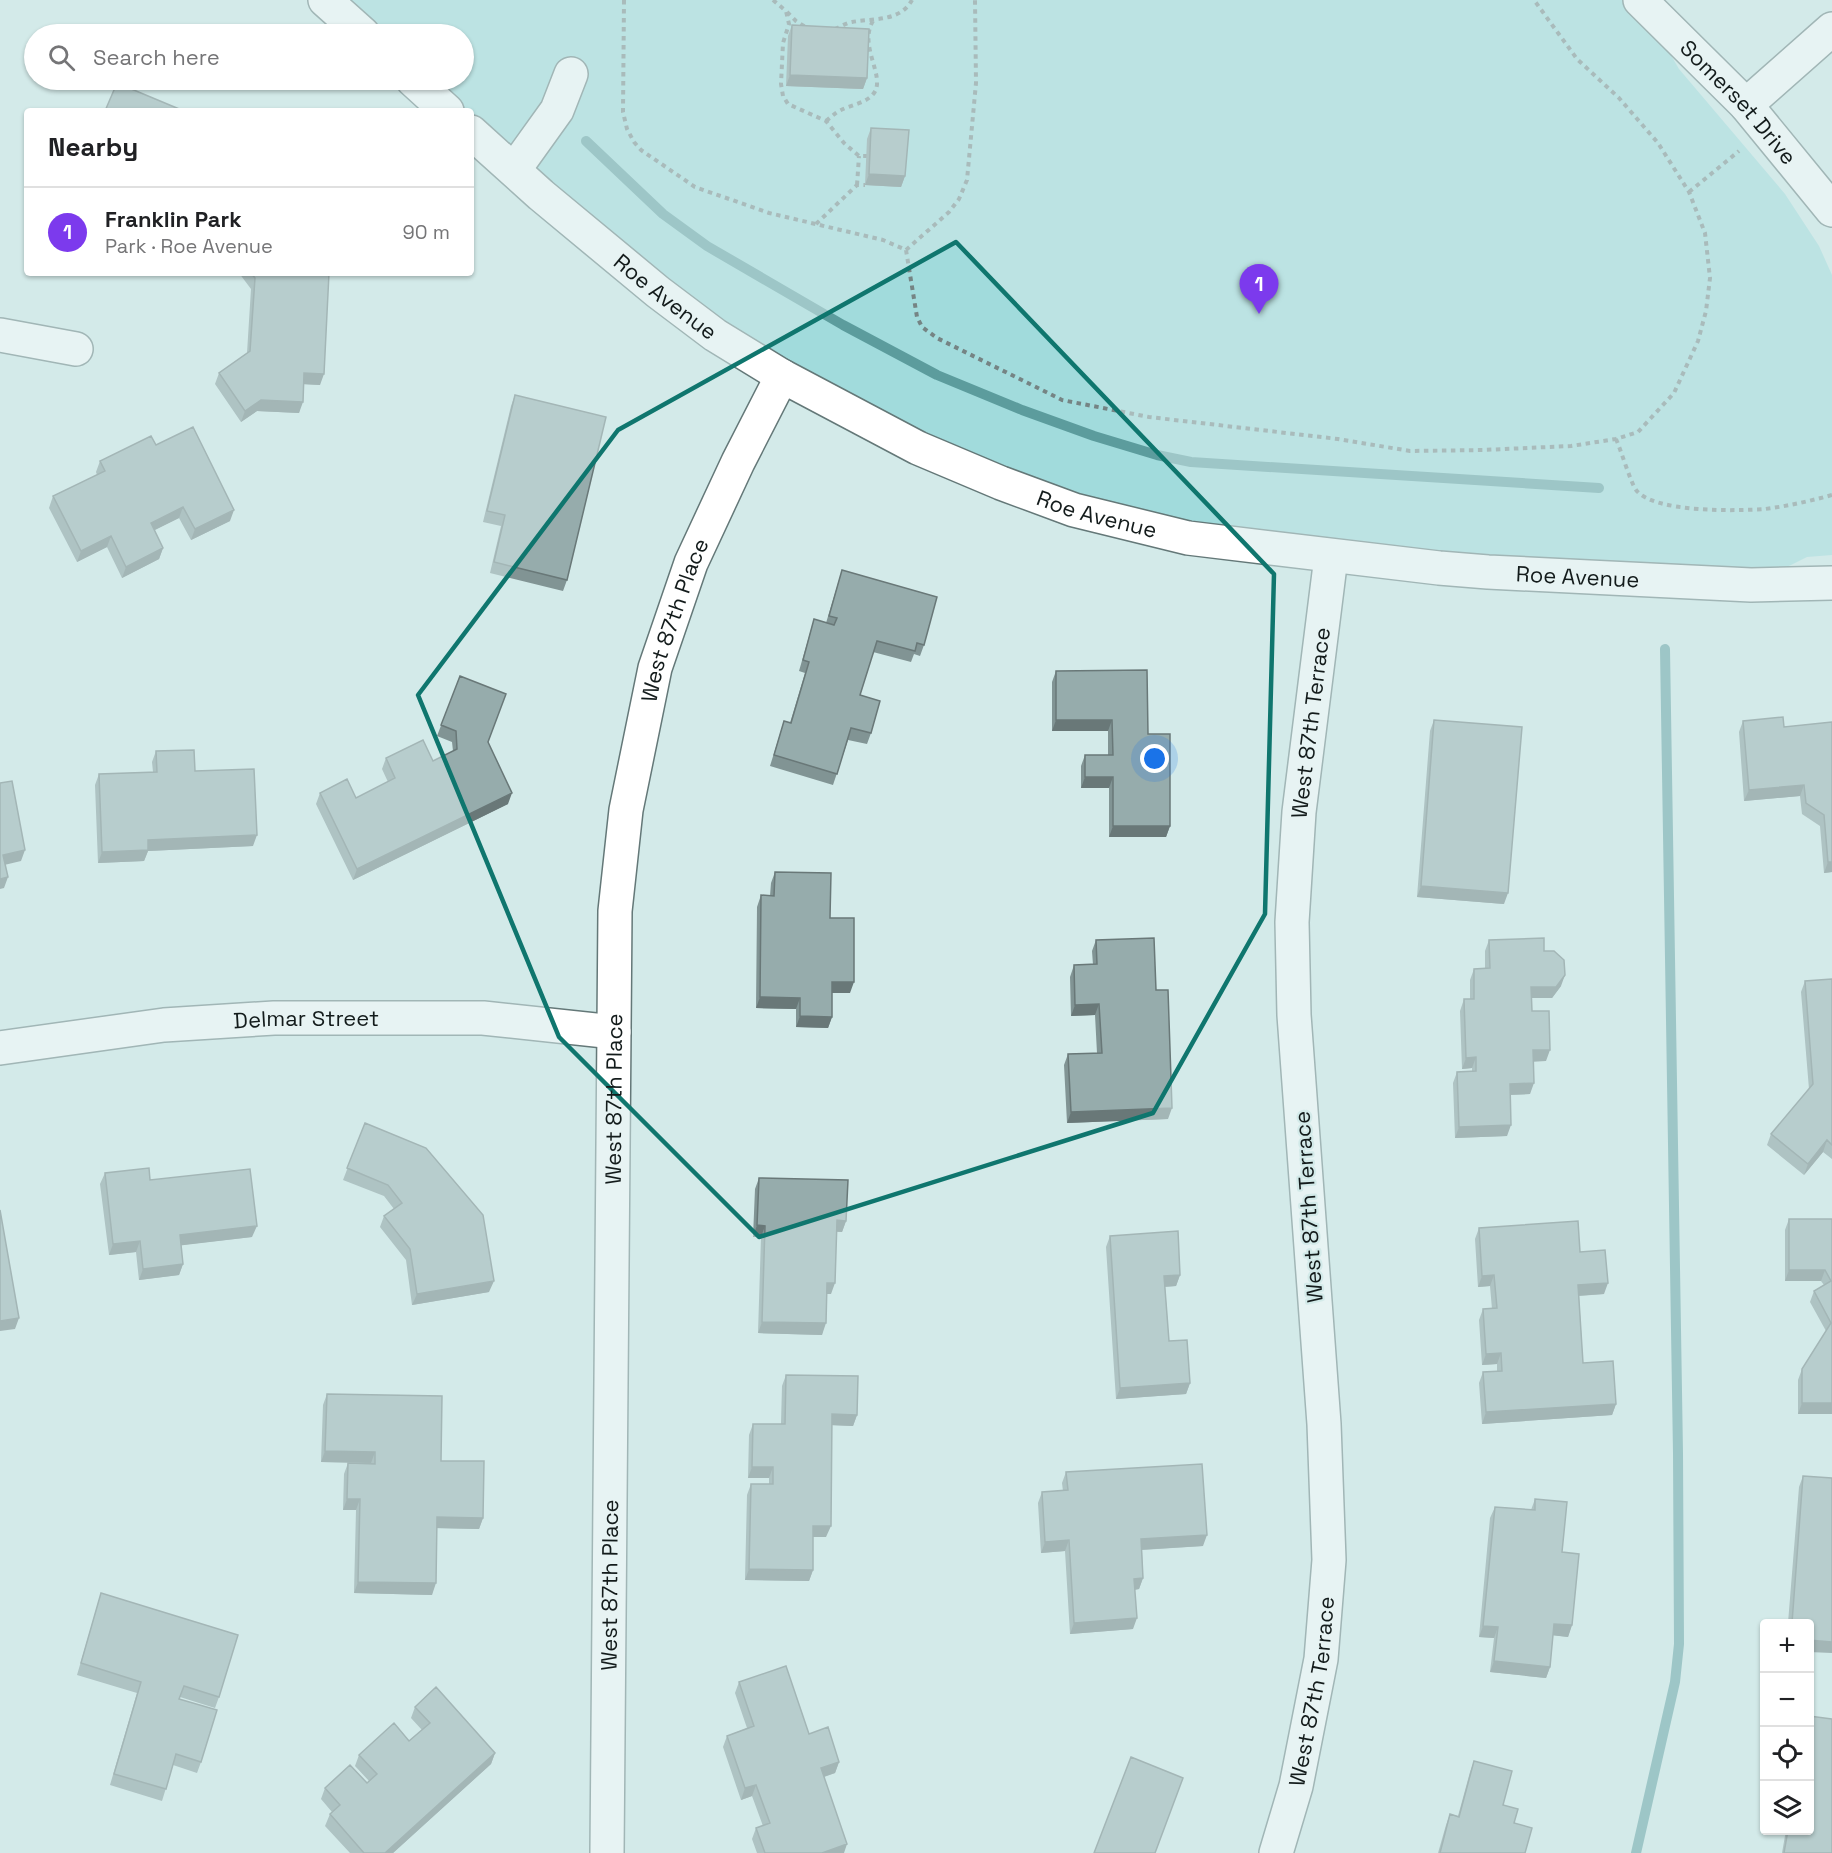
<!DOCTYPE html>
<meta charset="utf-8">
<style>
body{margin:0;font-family:"Space Grotesk",sans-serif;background:#f6f6f6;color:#202124}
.controls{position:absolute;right:18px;bottom:18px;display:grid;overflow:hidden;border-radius:6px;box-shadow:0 2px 4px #0004}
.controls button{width:54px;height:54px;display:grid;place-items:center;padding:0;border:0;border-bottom:2px solid #e0e0e0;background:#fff;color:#202124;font:30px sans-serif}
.you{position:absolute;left:1155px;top:759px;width:21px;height:21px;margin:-15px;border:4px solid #fff;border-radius:50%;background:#1a73e8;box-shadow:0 0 0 9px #1a73e833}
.badge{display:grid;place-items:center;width:39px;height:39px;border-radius:50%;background:#7c3aed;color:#fff;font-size:20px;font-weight:700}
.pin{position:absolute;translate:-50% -50px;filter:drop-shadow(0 2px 3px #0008)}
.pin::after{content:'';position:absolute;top:32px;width:21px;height:18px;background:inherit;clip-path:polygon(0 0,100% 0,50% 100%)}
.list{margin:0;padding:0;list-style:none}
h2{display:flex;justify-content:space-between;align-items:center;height:78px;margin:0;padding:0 24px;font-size:26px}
h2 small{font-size:20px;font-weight:400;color:#757577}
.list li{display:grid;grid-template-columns:39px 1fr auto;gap:18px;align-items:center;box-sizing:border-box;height:90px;padding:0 24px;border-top:2px solid #e0e0e0}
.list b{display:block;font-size:22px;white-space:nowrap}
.list p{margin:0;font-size:20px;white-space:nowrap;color:#757577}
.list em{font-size:20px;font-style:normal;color:#757577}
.icon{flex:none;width:33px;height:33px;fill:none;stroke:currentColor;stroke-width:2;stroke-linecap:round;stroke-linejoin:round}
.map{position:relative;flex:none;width:1832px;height:1853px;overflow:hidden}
.search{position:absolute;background:#fff;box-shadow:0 2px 4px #0004;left:24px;top:24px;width:450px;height:66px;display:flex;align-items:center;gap:15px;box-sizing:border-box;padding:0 21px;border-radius:33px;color:#757577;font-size:22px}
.panel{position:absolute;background:#fff;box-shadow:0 2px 4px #0004;left:24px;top:108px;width:450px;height:168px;border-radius:6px}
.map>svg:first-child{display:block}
.green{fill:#a1dbdc}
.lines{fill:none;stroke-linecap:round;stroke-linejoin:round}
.stream{stroke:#5c9c9d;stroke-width:10}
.minor-casing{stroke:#647878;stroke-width:36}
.major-casing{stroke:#647878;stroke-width:36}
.path{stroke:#758484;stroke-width:4;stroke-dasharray:4.5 4.5;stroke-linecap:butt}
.minor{stroke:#fff;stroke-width:33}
.major{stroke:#fff;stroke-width:33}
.wall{fill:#819494}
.shaded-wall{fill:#697878}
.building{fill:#96acac;stroke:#697878;stroke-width:1.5}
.marked{fill:none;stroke:#0f766e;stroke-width:4.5;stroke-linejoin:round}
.labels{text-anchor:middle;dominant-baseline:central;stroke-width:4.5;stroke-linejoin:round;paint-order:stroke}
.street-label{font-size:22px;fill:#131b1b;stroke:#d3eae9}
</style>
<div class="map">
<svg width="1832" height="1853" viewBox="0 0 1832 1853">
<rect width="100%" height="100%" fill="#d3eae9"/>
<path class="green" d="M325 0H1639L1679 69 1785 194 1819 246 1832 275V555L1807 557 1751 585 1488 572 1074 510 782 376 471 132V111H447L413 80H464V34H363Z"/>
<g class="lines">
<path class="stream" d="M586 141 663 214 707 246 843 325 937 375 1022 410 1094 436 1157 455 1191 462 1599 488
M1636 1853 1675 1682 1679 1644 1678 1453 1665 649"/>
<g class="minor-casing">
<g id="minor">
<path id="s1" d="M1640 0 1746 105 1832 210"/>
<path d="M1746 105 1832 29"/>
<path d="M514 170 557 110 571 74"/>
<path d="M0 335 76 349"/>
<path id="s2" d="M0 1048 164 1025 274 1018H483L614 1032"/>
<path id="s3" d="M607 1853 615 911 626 810 655 668 691 563 738 462 782 376"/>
<path id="s4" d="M1276 1853 1296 1786 1321 1659 1329 1560 1324 1424 1294 1015 1292 922 1299 812 1331 557"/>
</g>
</g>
<g class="major-casing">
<g id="major">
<path d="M325 0 363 34"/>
<path d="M413 80 447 111"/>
<path id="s5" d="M471 132 541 195 658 292 715 335 782 376 918 448 1001 483 1074 510 1188 538 1439 568 1488 572 1751 585 1832 583"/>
</g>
</g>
<path class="path" d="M624 0 623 112 627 129 634 142 641 150 695 187 769 213 883 240 906 250 917 317 922 327 937 338 1062 400 1149 417 1338 439 1410 451 1483 450 1571 446 1616 439 1638 432 1674 393 1698 341 1706 311 1710 278 1705 233 1689 192 1658 143 1619 98 1577 59 1534 0
M773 0 786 11 789 24 783 43 781 84 783 96 788 104 826 121 844 143 859 156H867
M787 12 796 21 807 28
M835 29C840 27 846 23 852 22 874 18 900 22 912 0
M826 121C831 117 835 113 841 110 851 105 867 103 874 93 886 76 858 46 873 21
M857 185 859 156
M1689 192 1739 151
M816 224 857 185H865
M906 250 949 212 959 199 967 180 976 83 975 0
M1616 439C1621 450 1630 481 1636 490 1654 513 1737 511 1765 509 1788 506 1810 501 1832 495"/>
<use href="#minor" class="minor"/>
<use href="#major" class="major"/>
</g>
<path class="wall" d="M792 25 867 78 863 89 786 86 788 36Z
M871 128 905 176 901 187 865 185 867 139Z
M239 273H329L320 385 304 384 299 413 257 411 241 422 215 384 219 373 247 353 251 289Z
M515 395 567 580 563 591 490 573 501 526 483 522 511 406Z
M156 445 230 521 191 540 179 518 154 530 163 548 159 559 122 578 107 547 77 562 49 508 53 496 97 475 96 472 100 461Z
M842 570 924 645 920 656 914 654 911 662 873 652 860 695 871 733 867 744 848 740 833 785 770 766 784 721 790 723 805 673 799 671 814 619 826 623Z
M1056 671 1148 734 1170 826 1166 837H1109V788H1081V766L1085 755H1108V731H1052V682Z
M460 676 488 742 508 804 353 880 316 804 320 793 356 798 388 782 382 769 386 758 433 761 453 751 452 742 437 736Z
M1434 720 1504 904 1417 897 1430 731Z
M1743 721 1784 727 1832 722V872L1824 873 1820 826 1802 814 1800 796 1744 801 1739 732Z
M156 751 195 771 253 846 148 851 144 861 98 863 95 785 99 774 153 772 152 762Z
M775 872 830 918 850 993H832V1017L828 1028 796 1027V1009L756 1008 757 907 761 895 770 896 771 883Z
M1096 940 1156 990 1168 1119 1067 1123 1064 1065 1068 1054 1097 1053 1095 1015 1071 1016 1070 977 1074 965H1093L1092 951Z
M1489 940 1544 951 1561 986 1552 998H1532V1011L1546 1061H1534L1530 1094 1510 1095 1507 1136 1455 1138 1453 1083 1457 1072 1472 1071V1068L1462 1069 1460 1011 1464 999H1470V980L1474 969 1485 968V951Z
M1832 979V1159L1823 1152 1804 1175 1767 1145 1771 1134 1809 1089 1801 992 1805 981Z
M365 1123 489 1292 412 1305 406 1260 380 1227 384 1216 394 1209 384 1196 343 1180Z
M105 1173 150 1180 252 1237 181 1245 183 1264 179 1275 139 1280 136 1252 109 1255 100 1184Z
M759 1178 846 1221 842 1232H837L831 1294H827L822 1335 758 1333 761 1237H753L755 1189Z
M1789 1219H1832V1414H1798V1380L1802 1369 1826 1331 1810 1302 1814 1291 1824 1285 1821 1281H1785V1230Z
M1479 1228 1580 1252 1604 1294 1579 1296 1583 1363 1616 1404 1612 1415 1482 1424 1479 1383 1483 1372 1497 1371V1364L1482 1365 1479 1320 1483 1309H1492L1490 1286 1478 1287 1475 1239Z
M1110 1236 1180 1275 1176 1286 1165 1287 1169 1341 1190 1383 1186 1394 1116 1399 1106 1247Z
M786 1375 857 1415 853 1426 832 1425 826 1537H813V1570L809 1581 745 1580 747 1495 751 1484H769V1478H748L749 1435 753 1424H781L782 1386Z
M327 1394 441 1461 483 1518 479 1529 437 1528 432 1595 354 1593 356 1510H343L344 1474 348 1463H371L321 1462 323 1405Z
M1066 1472 1203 1546 1142 1550 1143 1578 1139 1589 1135 1590 1133 1629 1070 1634 1065 1551 1041 1553 1038 1503 1042 1492 1063 1491 1062 1483Z
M1803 1476 1809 1623H1788L1799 1487Z
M1535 1499 1562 1552 1572 1625 1568 1637 1553 1635 1550 1667 1546 1678 1490 1672 1494 1638 1479 1637 1490 1518 1495 1507 1531 1510Z
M101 1593 219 1697 215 1708 180 1697 179 1699 201 1762 197 1773 173 1765 162 1801 110 1785 137 1693 77 1675Z
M739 1682 809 1734 839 1762 835 1773 824 1777 844 1853H757L752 1839 756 1828 763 1826 752 1796 741 1800 723 1747 727 1736 747 1728 735 1693Z
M415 1707 495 1753 491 1764 393 1853H350L325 1826 330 1814 332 1812 321 1799 325 1788 367 1783 369 1781 355 1766 359 1755 409 1741 422 1730 411 1718Z
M1474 1761 1514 1823 1525 1853H1438L1446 1825 1450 1814 1458 1816 1470 1772Z
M1786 1830H1809L1832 1853H1782Z"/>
<path class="shaded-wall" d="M790 75 867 78 863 89 786 86Z
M869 174 905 176 901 187 865 185Z
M304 373 324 374 320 385 300 384Z
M261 400 303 402 299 413 257 411 241 422 245 411Z
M183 507 179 518 147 534 151 523Z
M234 510 230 521 191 540 195 529Z
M111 536 107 547 77 562 81 551Z
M163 548 159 559 122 578 126 567Z
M1056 720H1112L1108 731H1052Z
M1085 777H1113L1109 788H1081Z
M1804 785 1800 796 1744 801 1749 790Z
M512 793 508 804 353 880 357 869Z
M1113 826H1170L1166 837H1109Z
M257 835 253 846 148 851 144 861 98 863 102 852 148 840Z
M25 850 21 861 0 866 3 855Z
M1828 862H1832V872L1824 873Z
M8 877 4 888 0 889V879Z
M1421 886 1508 893 1504 904 1417 897Z
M1565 975 1561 986 1552 998H1527L1531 987Z
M832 982H854L850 993H828Z
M760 997 800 998 796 1009 756 1008Z
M1099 1004 1095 1015 1071 1016 1075 1005Z
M800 1016 832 1017 828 1028 796 1027Z
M1533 1050H1550L1546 1061 1529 1062Z
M1476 1057 1472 1068 1462 1069 1466 1058Z
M1534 1083 1530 1094 1506 1095 1510 1084Z
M1172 1108 1168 1119 1067 1123 1071 1112Z
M1511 1125 1507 1136 1455 1138 1459 1127Z
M1827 1140 1823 1152 1804 1175 1808 1164Z
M837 1220 846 1221 842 1232 833 1231Z
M757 1225 765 1226 761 1237H753Z
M257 1226 252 1237 176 1246 180 1235Z
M140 1241 136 1252 109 1255 113 1244Z
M183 1264 179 1275 139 1280 143 1269Z
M1789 1270H1825L1821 1281H1785Z
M1180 1275 1176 1286 1160 1287 1164 1276Z
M1494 1275 1490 1286 1478 1287 1482 1276Z
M494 1281 489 1292 412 1305 417 1294Z
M827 1283H835L831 1294H823Z
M1608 1283 1604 1294 1574 1296 1578 1285Z
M19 1318 15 1329 0 1331V1321Z
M762 1322 826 1323 822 1335 758 1333Z
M1501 1353 1497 1364 1482 1365 1486 1354Z
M1190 1383 1186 1394 1116 1399 1120 1388Z
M1802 1403H1832V1414H1798Z
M1616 1404 1612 1415 1482 1424 1486 1412Z
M832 1414 857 1415 853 1426 828 1425Z
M325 1451 375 1452 371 1463 321 1462Z
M752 1467H773L769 1478H748Z
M347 1499H360L356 1510H343Z
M437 1517 483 1518 479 1529 433 1528Z
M813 1526H831L826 1537H809Z
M1207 1535 1203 1546 1137 1550 1141 1539Z
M1069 1540 1065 1551 1041 1553 1045 1542Z
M749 1569 813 1570 809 1581 745 1580Z
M1143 1578 1139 1589 1130 1590 1134 1579Z
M358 1582 436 1583 432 1595 354 1593Z
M1137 1618 1133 1629 1070 1634 1074 1623Z
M1554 1624 1572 1625 1568 1637 1550 1635Z
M1483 1626 1498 1627 1494 1638 1479 1637Z
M1809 1640 1832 1642V1653L1809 1652Z
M1494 1661 1550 1667 1546 1678 1490 1672Z
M495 1753 491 1764 393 1853H385Z
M839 1762 835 1773 817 1779 821 1768Z
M756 1785 752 1796 741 1800 745 1788Z
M847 1844 844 1853H822Z"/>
<path class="building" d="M792 25 869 29 867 78 790 75Z
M117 83 184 111H105Z
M871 128 909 130 905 176 869 174Z
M251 273H329L324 374 304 373 303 402 261 400 245 411 219 373 250 351 255 278Z
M515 395 606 417 567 580 494 562 505 515 487 511Z
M193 427 234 510 195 529 183 507 151 523 163 548 126 567 111 536 81 551 53 496 105 471 100 461 151 436 156 445Z
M842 570 937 597 924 645 917 643 915 651 877 641 860 695 880 701 871 733 851 728 837 774 774 755 784 721 791 723 809 662 803 660 814 619 834 625 837 618 829 616Z
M1147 670 1148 734H1170V826H1113V777H1085V755H1113L1112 720H1056V671Z
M460 676 506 694 488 742 512 793 357 869 320 793 347 779 356 798 395 778 386 758 423 740 433 761 457 749 456 731 441 725Z
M1783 717 1784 727 1832 722V862H1828L1824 815 1806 803 1804 785 1749 790 1743 721Z
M1434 720 1522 727 1508 893 1421 886Z
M194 750 195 771 254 769 257 835 148 840V850L102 852 99 774 157 772 156 751Z
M12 781 25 850 3 855 8 877 0 879V783Z
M775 872 831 873 830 918H854V982H832V1017L800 1016V998L760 997 761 895 774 896Z
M1154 938 1156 990H1168L1172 1108 1071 1112 1068 1054 1102 1053 1099 1004 1075 1005 1074 965 1097 964 1096 940Z
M1544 938V951H1554L1564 960 1565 975 1556 987H1531L1532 1011H1549L1550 1050H1533L1534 1083 1510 1084 1511 1125 1459 1127 1457 1072 1476 1071V1057L1466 1058 1464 999H1474V969L1490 968 1489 940Z
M1832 979V1145L1827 1140 1808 1164 1771 1134 1813 1084 1805 981Z
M365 1123 426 1148 483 1215 494 1281 417 1294 410 1249 384 1216 402 1203 388 1185 347 1168Z
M149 1168 150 1180 250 1169 257 1226 180 1235 183 1264 143 1269 140 1241 113 1244 105 1173Z
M759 1178 848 1180 846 1221 837 1220 835 1283H827L826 1323 762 1322 765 1226 757 1225Z
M0 1210 19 1318 0 1321Z
M1789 1219H1832V1403H1802V1369L1831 1323 1814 1291 1831 1281 1825 1270H1789Z
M1578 1221 1580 1252 1605 1250 1608 1283 1578 1285 1583 1363 1613 1361 1616 1404 1486 1412 1483 1372 1502 1371 1501 1353 1486 1354 1483 1309 1497 1308 1494 1275 1482 1276 1479 1228Z
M1178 1231 1180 1275 1164 1276 1169 1341 1187 1340 1190 1383 1120 1388 1110 1236Z
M786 1375 858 1376 857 1415 832 1414 831 1526H813V1570L749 1569 751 1484H773V1467H752L753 1424H785Z
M327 1394 442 1396 441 1461H484L483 1518 437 1517 436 1583 358 1582 360 1499H347L348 1463 375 1464V1452L325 1451Z
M1202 1464 1207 1535 1141 1539 1143 1578 1134 1579 1137 1618 1074 1623 1069 1540 1045 1542 1042 1492 1068 1490 1066 1472Z
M1803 1476 1832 1478V1642L1809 1640V1623H1792Z
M1535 1499 1567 1502 1562 1552 1579 1554 1572 1625 1554 1624 1550 1667 1494 1661 1498 1627 1483 1626 1495 1507 1535 1510Z
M101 1593 238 1635 219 1697 184 1686 179 1699 217 1710 201 1762 176 1754 166 1789 114 1774 141 1682 81 1663Z
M786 1666 809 1734 828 1727 839 1762 821 1768 847 1844 822 1853H765L756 1828 770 1823 756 1785 745 1788 727 1736 754 1726 739 1682Z
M436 1687 495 1753 385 1853H364L330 1814 340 1805 325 1788 350 1765 367 1783 377 1774 359 1755 394 1723 409 1741 430 1723 415 1707Z
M1809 1716 1832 1719V1853H1784L1788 1830H1809Z
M1131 1757 1183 1778 1155 1853H1094Z
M1474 1761 1512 1771 1503 1805 1518 1809 1514 1823 1532 1828 1525 1853H1440L1450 1814 1459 1817Z"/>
<path d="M0 0H1832V1853H0ZM956 242 1274 574 1265 914 1153 1113 759 1237 559 1037 418 695 618 430Z" fill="#d3eae9" fill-opacity=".55" fill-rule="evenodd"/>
<path class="marked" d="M956 242 1274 574 1265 914 1153 1113 759 1237 559 1037 418 695 618 430Z"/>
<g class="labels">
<g class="street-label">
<text stroke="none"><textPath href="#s1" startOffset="142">Somerset Drive</textPath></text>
<text stroke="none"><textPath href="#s5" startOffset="255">Roe Avenue</textPath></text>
<text stroke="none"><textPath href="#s5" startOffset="741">Roe Avenue</textPath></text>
<text stroke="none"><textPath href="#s5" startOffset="1227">Roe Avenue</textPath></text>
<text stroke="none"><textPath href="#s3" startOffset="1240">West 87th Place</textPath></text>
<text stroke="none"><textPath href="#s4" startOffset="1138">West 87th Terrace</textPath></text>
<text stroke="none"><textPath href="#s2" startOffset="308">Delmar Street</textPath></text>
<text stroke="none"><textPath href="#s3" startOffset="754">West 87th Place</textPath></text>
<text transform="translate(1308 1207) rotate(-94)">West 87th Terrace</text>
<text stroke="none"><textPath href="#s3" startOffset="268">West 87th Place</textPath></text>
<text stroke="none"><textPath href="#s4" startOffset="166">West 87th Terrace</textPath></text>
</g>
</g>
</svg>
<div class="controls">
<button>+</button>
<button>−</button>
<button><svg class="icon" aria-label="locate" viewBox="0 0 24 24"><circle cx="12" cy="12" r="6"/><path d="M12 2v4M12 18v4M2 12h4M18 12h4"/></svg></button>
<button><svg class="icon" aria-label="layers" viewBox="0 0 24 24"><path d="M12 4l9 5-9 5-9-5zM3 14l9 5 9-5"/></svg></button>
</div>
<div class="you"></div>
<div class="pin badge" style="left:1259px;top:314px">1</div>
<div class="search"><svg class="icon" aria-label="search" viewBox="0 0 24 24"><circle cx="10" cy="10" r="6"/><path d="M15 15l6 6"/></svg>Search here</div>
<section class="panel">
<h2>Nearby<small></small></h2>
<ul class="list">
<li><span class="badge">1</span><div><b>Franklin Park</b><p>Park · Roe Avenue</p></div><em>90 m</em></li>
</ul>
</section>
</div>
